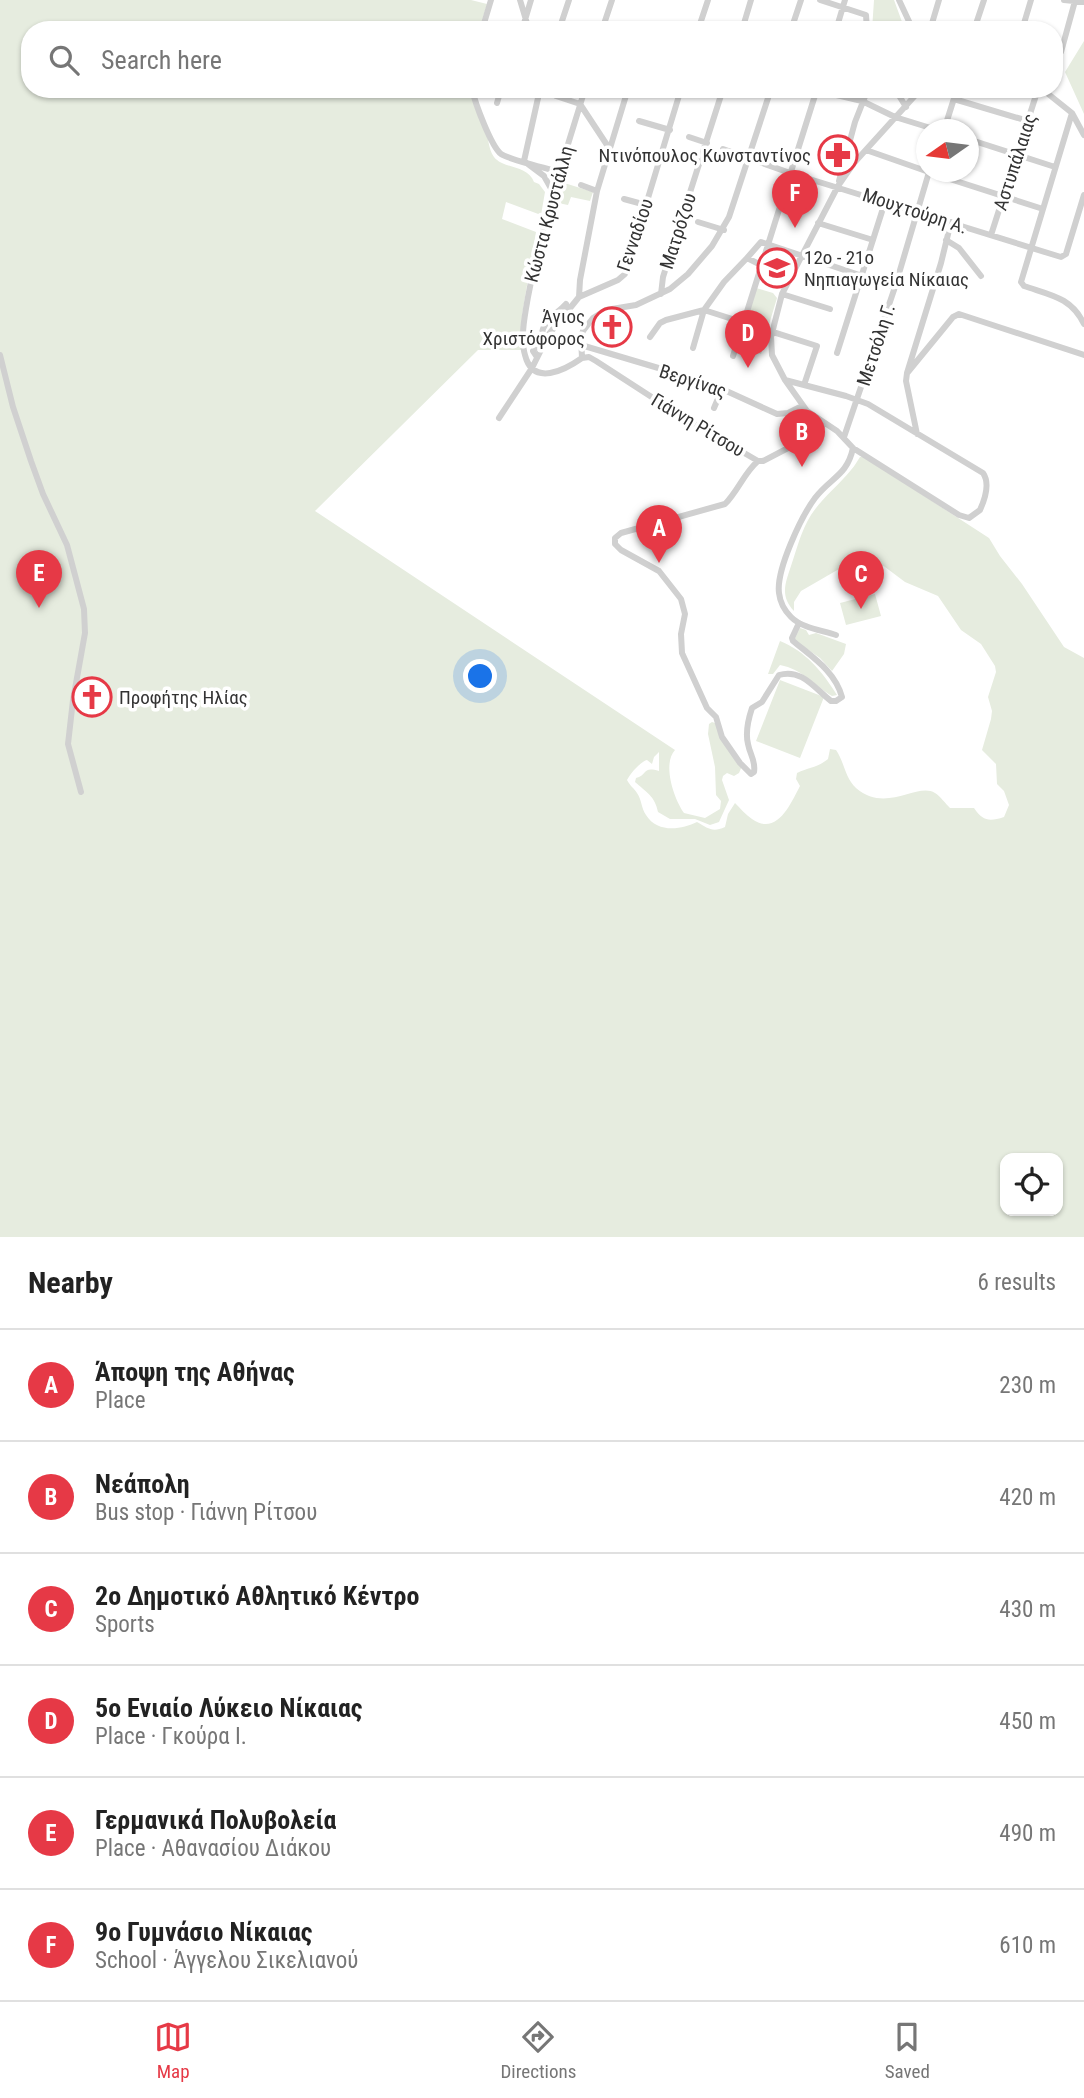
<!DOCTYPE html>
<meta charset="utf-8">
<style>
body{margin:0;font-family:"Roboto Condensed",sans-serif;background:#f2f2f2;color:#222}
.controls{position:absolute;right:21px;bottom:21px;display:grid;overflow:hidden;border-radius:14px;box-shadow:0 2px 5px #0004}
.controls button{width:63px;height:63px;display:grid;place-items:center;padding:0;border:0;border-bottom:2px solid #e0e0e0;background:#fff;color:#222;font:35px sans-serif}
.compass{position:absolute;left:916px;top:119px;width:63px;height:63px;border-radius:50%;background:#fff;box-shadow:0 2px 5px #0004;rotate:256deg}
.you{position:absolute;left:481px;top:677px;width:24px;height:24px;margin:-18px;border:5px solid #fff;border-radius:50%;background:#1a73e8;box-shadow:0 0 0 10px #1a73e833}
.badge{display:grid;place-items:center;width:46px;height:46px;border-radius:50%;background:#e63946;color:#fff;font-size:23px;font-weight:700}
.pin{position:absolute;translate:-50% -58px;filter:drop-shadow(0 2px 4px #0008)}
.pin::after{content:'';position:absolute;top:37px;width:24px;height:21px;background:inherit;clip-path:polygon(0 0,100% 0,50% 100%)}
.list{margin:0;padding:0;list-style:none}
h2{display:flex;justify-content:space-between;align-items:center;height:91px;margin:0;padding:0 28px;font-size:30px}
h2 small{font-size:23px;font-weight:400;color:#767676}
.list li{display:grid;grid-template-columns:46px 1fr auto;gap:21px;align-items:center;box-sizing:border-box;height:112px;padding:0 28px;border-top:2px solid #e0e0e0}
.list b{display:block;font-size:26px;white-space:nowrap}
.list p{margin:0;font-size:23px;white-space:nowrap;color:#767676}
.list em{font-size:23px;font-style:normal;color:#767676}
.icon{flex:none;width:38px;height:38px;fill:none;stroke:currentColor;stroke-width:2;stroke-linecap:round;stroke-linejoin:round}
.map{position:relative;flex:none;width:1084px;height:1237px;overflow:hidden}
.search{position:absolute;background:#fff;box-shadow:0 2px 5px #0004;left:21px;right:21px;top:21px;height:77px;display:flex;align-items:center;gap:18px;box-sizing:border-box;padding:0 24px;border-radius:28px;color:#767676;font-size:26px}
.sheet{height:763px;background:#fff}
nav{display:flex;justify-content:space-around;align-items:center;box-sizing:border-box;height:98px;border-top:2px solid #e0e0e0;background:#fff;font-size:19px;color:#767676}
nav a{display:grid;justify-items:center;gap:4px}
nav .on{color:#e63946}
.map>svg:first-child{display:block}
.green{fill:#e6ecdf;fill-rule:evenodd}
.lines{fill:none;stroke-linecap:round;stroke-linejoin:round}
.minor{stroke:#d0d0d0;stroke-width:6}
.labels{text-anchor:middle;dominant-baseline:central;stroke-width:7;stroke-linejoin:round;paint-order:stroke}
.poi-label{font-size:19px;fill:#333;stroke:#fff;text-anchor:end}
.street-label{font-size:19px;fill:#333;stroke:#fff}
</style>
<div class="map">
<svg width="1084" height="1237" viewBox="0 0 1084 1237">
<rect width="100%" height="100%" fill="#fff"/>
<path class="green" d="M0 0H471L487 4 479 30H30V89H471C476 101 482 113 485 125 488 134 488 149 494 157 503 169 528 165 534 182L539 184 545 192 541 215 506 202 502 219 536 232 522 315 521 350H478L315 511 675 750C662 764 674 799 684 813L705 818 720 809 721 801 716 795 715 767 708 734 709 724 712 722 715 723 742 766 739 773 734 776 727 773 723 776 722 780 729 800 719 822 710 825 695 819H670L658 812C655 796 646 792 635 782L636 778C648 775 642 766 659 771V752L654 757 652 764 647 760C640 762 631 773 627 780 630 786 634 788 637 793 642 800 641 808 646 815 657 833 681 830 697 822 708 828 712 833 725 827L728 814 735 803C740 808 746 815 752 819 777 837 791 803 800 786L796 779 797 773C809 767 817 768 828 759L830 749 836 750C844 761 845 778 856 788 886 814 917 782 935 793 940 796 946 804 950 808H974C983 821 989 822 1004 817L1009 805 1004 791 997 784 996 764 982 750 991 719 992 711 988 697 996 672 995 666 981 644 961 630 938 596 905 582 877 561 863 560 846 565 801 591 794 602V611C780 596 785 584 791 566 797 548 801 531 811 515 822 498 838 486 851 470 855 466 857 461 860 457H864L989 538 1000 556 1022 584 1064 647 1084 658V1237H0ZM1005 1158H1058V1211H1005Z
M874 0H894L905 30H872Z
M1084 41V114L1065 72Z
M558 181 593 192 590 201 571 197 568 205 553 202Z
M756 288 773 293 777 298 767 331 745 322Z
M742 332 766 339 761 354 738 347Z
M875 594 881 616 846 625 840 603Z
M800 628 806 630 809 635 816 633 846 644 844 654 832 671 820 658 794 640Z
M780 641C805 651 822 671 837 695L832 696C814 685 802 669 780 665L773 674H768Z
M780 680 824 697 800 758 756 741Z"/>
<g class="lines">
<path class="minor" d="M520 0 529 30
M820 0 866 15 867 30
M899 0 913 30
M1064 0 1084 2
M482 30 491 0
M522 30 531 0
M559 30 569 0
M602 30 612 0
M698 30 708 0
M742 30 751 0
M791 30 801 0
M836 30 845 0
M930 30 939 0
M974 30 984 0
M1022 30 1031 0
M1054 56 1061 52 1075 1
M472 89C475 103 491 146 501 154 510 160 546 168 559 172
M540 89 524 161 544 176 553 192
M550 89 556 96 580 104 609 148
M811 89 862 101 895 117 937 130
M895 89 906 107
M1042 89 1072 113 1084 135
M954 99 1028 121
M497 103 501 89
M1072 113 1021 282 1024 286C1050 295 1071 297 1084 324
M639 121 670 130
M944 130 957 89
M689 137 707 143
M968 139 1055 167
M723 149 790 173 1061 257 1066 254 1084 195
M866 150 926 171
M928 172 1043 209
M839 181 855 122 868 89
M581 185 597 191
M624 199 646 205
M698 222 724 230
M818 223 873 240
M991 235 1038 89
M946 240 959 248 981 276
M747 258 761 242 895 287
M661 294 663 277 723 89
M782 294 830 309
M579 297 580 280 597 191 628 89
M650 337 660 323 666 320 704 310 817 346 804 385
M581 345 692 378 722 389 777 414 788 413 802 406
M693 348 704 310 724 282 747 258 761 265
M837 353 885 202
M0 355 13 407 31 461 43 494 67 545 84 609 85 633 73 700 68 744 81 792
M733 356 817 89
M537 357 533 351 542 338C540 322 556 315 566 304
M582 358 581 337 583 331 593 318 606 310 636 305 670 289 688 274 712 246 729 217 771 89
M582 358C565 370 533 387 525 355 520 338 525 314 528 297 541 226 564 158 585 89
M582 358 589 357 596 361 684 418 758 461H763L813 435 824 424
M908 372 953 317 959 314 1084 355
M785 380 846 396 868 404 983 473C990 483 985 499 980 510L969 518 959 515 853 448 837 431 807 411 785 380 772 355 771 337 782 294 838 186 854 163 921 89
M714 408 722 389
M499 418 532 368 549 334 579 297 618 280 625 274 681 89
M917 434 906 381 907 373 941 263 951 222
M844 437 895 287 929 172
M758 461C744 473 738 491 725 504L621 533 615 538V544L621 550 659 571 681 599 685 614 681 634 682 653 707 708 716 717 722 737 740 763 751 774 754 772C756 761 750 755 748 744 745 732 748 720 752 708L762 702 779 675C802 668 815 689 831 701H836L842 697C835 671 812 657 793 641L792 638 799 623
M836 635C821 630 802 628 791 617 785 611 780 602 779 593 776 570 801 517 815 498 831 477 847 476 853 448"/>
</g>
<defs>
<g id="pharmacy-ring" transform="scale(2.0125)"><circle r="9.5" fill="#fff" stroke="#e63946" stroke-width="1.5"/><path d="M-2-6h4v4h4v4h-4v4h-4v-4h-4v-4h4Z" fill="#e63946"/></g>
<g id="school-ring" transform="scale(2.0125)"><circle r="9.5" fill="#fff" stroke="#e63946" stroke-width="1.5"/><path d="M0-5L7-2L0 1L-7-2ZM-4 1L0 2.5L4 1V4Q0 6-4 4Z" fill="#e63946"/></g>
<g id="church-ring" transform="scale(2.0125)"><circle r="9.5" fill="#fff" stroke="#e63946" stroke-width="1.5"/><path d="M-1.2-6h2.4v3.5h3.3v2.4h-3.3V6h-2.4V-.1h-3.3v-2.4h3.3Z" fill="#e63946"/></g>
</defs>
<g fill-rule="evenodd">
<use href="#pharmacy-ring" x="838" y="155"/>
<use href="#school-ring" x="777" y="268"/>
<use href="#church-ring" x="612" y="327"/>
<use href="#church-ring" x="92" y="697"/>
</g>
<g class="labels">
<g class="poi-label">
<text x="811" y="155">Ντινόπουλος Κωνσταντίνος</text>
<text x="804" y="257" text-anchor="start">12ο - 21ο<tspan x="804" dy="22">Νηπιαγωγεία Νίκαιας</tspan></text>
<text x="585" y="316">Άγιος<tspan x="585" dy="22">Χριστόφορος</tspan></text>
<text x="119" y="697" text-anchor="start">Προφήτης Ηλίας</text>
</g>
<g class="street-label">
<text transform="translate(1015 162) rotate(-72)">Αστυπάλαιας</text>
<text transform="translate(915 211) rotate(18)">Μουχτούρη Α.</text>
<text transform="translate(549 214) rotate(-75)">Κώστα Κρυστάλλη</text>
<text transform="translate(678 231) rotate(-72)">Ματρόζου</text>
<text transform="translate(635 235) rotate(-71)">Γενναδίου</text>
<text transform="translate(876 345) rotate(-72)">Μετσόλη Γ.</text>
<text transform="translate(693 381) rotate(18)">Βεργίνας</text>
<text transform="translate(698 425) rotate(31)">Γιάννη Ρίτσου</text>
</g>
</g>
</svg>
<div class="controls">
<button><svg class="icon" aria-label="locate" viewBox="0 0 24 24"><circle cx="12" cy="12" r="6"/><path d="M12 2v4M12 18v4M2 12h4M18 12h4"/></svg></button>
</div>
<svg class="compass" viewBox="-18 -18 36 36"><path d="M0-13l5 13h-10z" fill="#e53935"/><path d="M0 13l5-13h-10z" fill="#767676"/></svg>
<div class="you"></div>
<div class="pin badge" style="left:659px;top:563px">A</div>
<div class="pin badge" style="left:802px;top:467px">B</div>
<div class="pin badge" style="left:861px;top:609px">C</div>
<div class="pin badge" style="left:748px;top:368px">D</div>
<div class="pin badge" style="left:39px;top:608px">E</div>
<div class="pin badge" style="left:795px;top:228px">F</div>
<div class="search"><svg class="icon" aria-label="search" viewBox="0 0 24 24"><circle cx="10" cy="10" r="6"/><path d="M15 15l6 6"/></svg>Search here</div>
</div>
<section class="sheet">
<h2>Nearby<small>6 results</small></h2>
<ul class="list">
<li><span class="badge">A</span><div><b>Άποψη της Αθήνας</b><p>Place</p></div><em>230 m</em></li>
<li><span class="badge">B</span><div><b>Νεάπολη</b><p>Bus stop · Γιάννη Ρίτσου</p></div><em>420 m</em></li>
<li><span class="badge">C</span><div><b>2o Δημοτικό Αθλητικό Κέντρο</b><p>Sports</p></div><em>430 m</em></li>
<li><span class="badge">D</span><div><b>5ο Ενιαίο Λύκειο Νίκαιας</b><p>Place · Γκούρα Ι.</p></div><em>450 m</em></li>
<li><span class="badge">E</span><div><b>Γερμανικά Πολυβολεία</b><p>Place · Αθανασίου Διάκου</p></div><em>490 m</em></li>
<li><span class="badge">F</span><div><b>9ο Γυμνάσιο Νίκαιας</b><p>School · Άγγελου Σικελιανού</p></div><em>610 m</em></li>
</ul>
</section>
<nav>
<a class="on"><svg class="icon" aria-label="map" viewBox="0 0 24 24"><path d="M3 6l6-2 6 2 6-2v14l-6 2-6-2-6 2zM9 4v14M15 6v14"/></svg>Map</a>
<a><svg class="icon" aria-label="directions" viewBox="0 0 24 24"><path d="M12 3l9 9-9 9-9-9zM9 14v-3h6M13 9l2 2-2 2"/></svg>Directions</a>
<a><svg class="icon" aria-label="saved" viewBox="0 0 24 24"><path d="M7 4h10v16l-5-4-5 4z"/></svg>Saved</a>
</nav>
